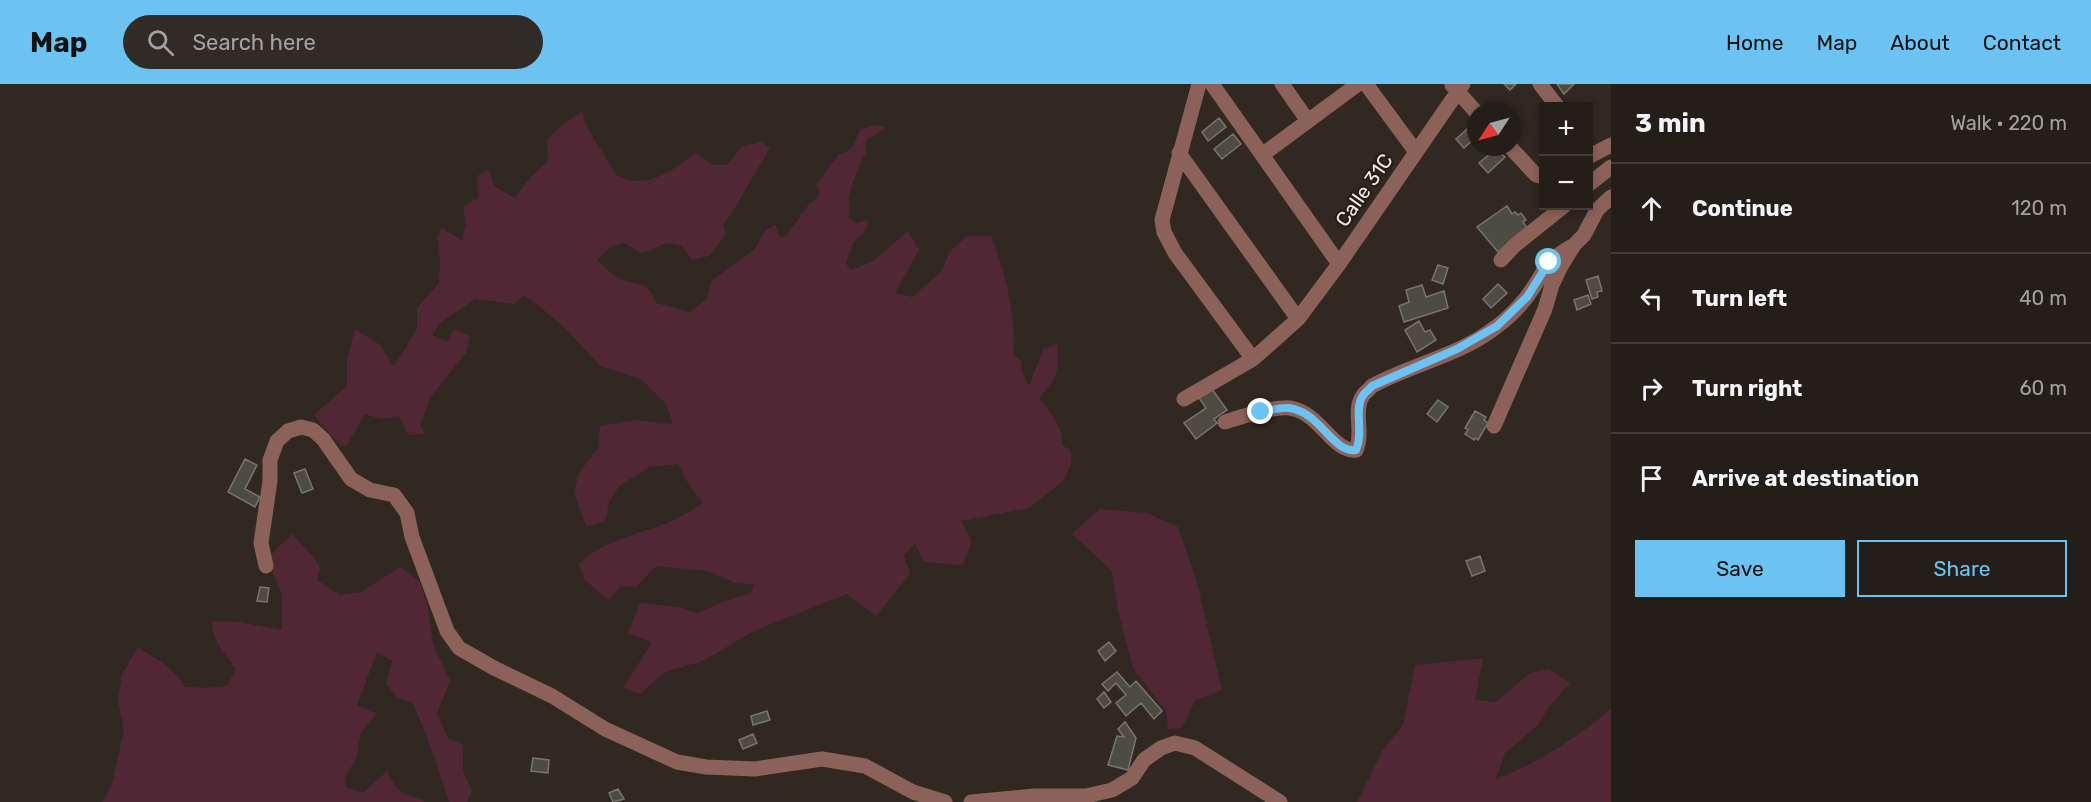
<!DOCTYPE html>
<meta charset="utf-8">
<style>
body{margin:0;font-family:Rubik,sans-serif;background:#302b26;color:#f1f3f6}
.controls{position:absolute;right:18px;top:18px;display:grid;overflow:hidden;border-radius:0px;box-shadow:0 3px 9px #0003}
.controls button{width:54px;height:54px;display:grid;place-items:center;padding:0;border:0;border-bottom:2px solid #413c38;background:#241e19;color:#f1f3f6;font:30px sans-serif}
.compass{position:absolute;left:1467px;top:18px;width:54px;height:54px;border-radius:50%;background:#241e19;box-shadow:0 3px 9px #0003;rotate:234deg}
.stop{position:absolute;width:18px;height:18px;margin:-14px;border:4px solid #6cc3f2;border-radius:50%;background:#fff}
.stop.end{background:#6cc3f2;border-color:#fff;box-shadow:0 2px 6px #0008}
.list{margin:0;padding:0;list-style:none}
h2{display:flex;justify-content:space-between;align-items:center;height:78px;margin:0;padding:0 24px;font-size:26px}
h2 small{font-size:20px;font-weight:400;color:#a3a2a2}
.list li{display:grid;grid-template-columns:39px 1fr auto;gap:18px;align-items:center;box-sizing:border-box;height:90px;padding:0 24px;border-top:2px solid #413c38}
.list b{display:block;font-size:22px;white-space:nowrap}
.list em{font-size:20px;font-style:normal;color:#a3a2a2}
.actions{display:flex;gap:12px;padding:18px 24px}
.actions a{flex:1;padding:14px 0;border:2px solid #6cc3f2;border-radius:0px;text-align:center;font-size:21px;color:#6cc3f2}
.actions .main{background:#6cc3f2;color:#111}
.icon{flex:none;width:33px;height:33px;fill:none;stroke:currentColor;stroke-width:2;stroke-linecap:round;stroke-linejoin:round}
.map{position:relative;flex:none;width:1611px;height:718px;overflow:hidden}
header{display:flex;align-items:center;gap:36px;box-sizing:border-box;height:84px;padding:0 30px;background:#6cc3f2;color:#111}
header strong{font-size:28px}
nav{display:flex;gap:33px;margin-inline-start:auto;font-size:21px}
.search{width:420px;height:54px;background:#302b26;display:flex;align-items:center;gap:15px;box-sizing:border-box;padding:0 21px;border-radius:33px;color:#a3a2a2;font-size:22px}
main{display:flex}
aside{flex:1;background:#241e19}
.map>svg:first-child{display:block}
.green{fill:#512736}
.building{fill:#4e4c42;stroke:#78766b;stroke-width:1.5}
.lines{fill:none;stroke-linecap:round;stroke-linejoin:round}
.minor{stroke:#8c6159;stroke-width:15}
.route{stroke:#6cc3f2;stroke-width:8}
.labels{text-anchor:middle;dominant-baseline:central;stroke-width:4.5;stroke-linejoin:round;paint-order:stroke}
.street-label{font-size:20px;fill:#f1ebe7;stroke:#261f18}
</style>
<header>
<strong>Map</strong>
<div class="search"><svg class="icon" aria-label="search" viewBox="0 0 24 24"><circle cx="10" cy="10" r="6"/><path d="M15 15l6 6"/></svg>Search here</div>
<nav><a>Home</a><a>Map</a><a>About</a><a>Contact</a></nav>
</header>
<main>
<div class="map">
<svg width="1611" height="718" viewBox="0 0 1611 718">
<rect width="100%" height="100%" fill="#302821"/>
<path class="green" d="M582 28 587 43 617 92C622 93 629 97 635 97 658 98 679 82 695 69L713 81H727L742 62 762 58 770 64 730 132 723 140 726 150 709 172 692 176 682 162 666 159 650 167 640 169 625 159 611 162 597 176C603 181 612 191 619 194 638 204 647 193 656 219L690 228 707 215 711 197 754 166 765 147 775 141 780 153 786 152 809 120 817 115 819 108 817 99 839 70C857 66 853 58 861 45L878 41 885 44 866 57 865 65 867 67C856 86 846 111 849 133L855 139 868 136 866 146 853 159 846 180 851 186 872 178 908 147 919 166 895 209 912 213 941 188 950 167 967 152H991C1005 186 1017 234 1013 271L1021 277 1022 288 1029 302 1043 265 1058 260C1059 288 1058 293 1039 314 1050 328 1064 344 1062 361L1070 366 1072 377 1064 396 1029 424 961 437 972 457 963 481 923 478 915 459 904 471 910 490 876 532 847 510 754 547 703 577 665 588 640 610 623 604 652 558 628 549 640 519 678 523 698 529 720 519 751 509 754 501 733 498 708 487 656 482 636 503 621 502 608 516 584 495 579 480C604 455 638 451 670 438 681 433 692 426 703 419L689 401 678 380 650 383 619 402 609 419 605 438 586 442 574 409 579 389 598 364 600 342 636 336 673 340 666 320 641 295 600 282 565 244 538 221 523 211 514 220 475 215 439 240 433 251 447 258 454 245 470 252 466 269 431 312 420 341 425 350 408 351 399 333 381 335 365 330 346 363 338 359 314 331 347 302V276L355 245 379 260 394 282 417 245V224L439 199 440 176 437 152 442 144 462 156 466 141 463 122 478 114 477 92 489 86 494 102 515 114 530 94 548 77 547 56 564 39Z
M1099 425 1147 429 1178 443 1197 498 1222 606 1195 617 1182 644 1168 645 1166 627 1133 584 1118 527 1112 487 1072 450Z
M292 450 315 475 320 485 317 496 340 511 361 508 400 483 420 498 428 524 433 561 450 596 437 630 448 654 463 661V688L472 706 467 718H449L434 672 413 619 397 613 386 600 392 577 377 568 357 621 376 630 361 649 356 675 345 693 346 703 363 709 387 687C398 708 399 711 423 715L424 718H103L112 700 124 646 118 617 122 590 138 564C157 575 174 584 185 603L207 604 227 602 236 585C225 570 212 556 212 537L239 538 282 546V510L273 489 271 470Z
M1483 574 1475 616 1496 618 1530 589 1549 585 1570 599 1549 623 1538 641 1505 669 1496 695C1538 679 1576 654 1611 625V718H1357L1382 667 1403 641 1415 581Z"/>
<path class="building" d="M1504 0H1516L1510 6Z
M1557 0H1574L1564 10Z
M1219 34 1226 43 1208 57 1202 48Z
M1473 40 1476 42V53L1464 64 1456 55Z
M1233 50 1241 60 1222 75 1214 65Z
M1496 65 1505 73 1488 89 1479 79Z
M1507 122 1512 130 1515 128 1518 131 1521 129 1526 136 1523 138 1527 144 1498 168 1477 143Z
M1438 181 1448 184 1443 200 1432 196Z
M1598 192 1602 207 1597 208 1598 213 1592 215 1586 196Z
M1498 200 1507 209 1491 224 1483 215Z
M1422 201 1426 213 1444 207 1448 224 1404 238 1399 222 1409 218 1406 206Z
M1588 211 1591 220 1577 226 1574 216Z
M1419 237 1425 248 1430 246 1436 256 1417 268 1405 246Z
M1212 305 1227 326 1214 335 1217 339 1196 355 1184 339 1206 324 1199 314Z
M1438 316 1448 323 1437 338 1427 330Z
M1475 327 1486 333 1484 336 1488 339 1478 356 1475 354 1474 356 1465 350 1468 346 1465 344Z
M245 375 257 381 245 405 260 413 255 423 228 408Z
M305 385 313 405 302 409 294 389Z
M1480 472 1485 487 1472 492 1466 477Z
M260 503 269 504 267 518 257 517Z
M1109 558 1116 567 1105 577 1098 567Z
M1117 588 1130 603 1136 597 1162 627 1154 635 1141 619 1126 632 1116 619 1126 611 1116 599 1108 607 1102 600Z
M1104 608 1111 618 1104 624 1097 615Z
M767 627 770 636 753 641 751 632Z
M1125 638 1136 654 1128 686 1108 681 1117 652 1124 653 1118 645Z
M753 650 757 659 743 665 739 656Z
M533 674 549 676 548 689 531 687Z
M618 705 624 715 613 718 609 709Z"/>
<g class="lines">
<path class="minor" d="M1199 0 1162 136 1164 148 1175 169 1253 275
M1212 0 1339 180
M1282 0 1308 37
M1366 0 1416 68
M1540 0 1557 22
M1452 1 1476 28
M1510 63 1536 91 1544 93
M1179 69 1298 235
M1262 71 1358 0
M1588 73 1611 61
M1588 101 1611 83
M1501 176 1514 162 1564 122
M1184 315 1253 275 1298 235 1339 180 1463 0
M1225 338C1240 333 1275 322 1290 324 1321 329 1333 369 1356 366 1364 349 1353 327 1362 313 1364 309 1369 306 1372 302 1412 280 1459 272 1496 243 1507 235 1518 224 1526 214 1546 188 1542 178 1574 161
M1494 342 1545 225 1552 201 1561 182 1574 161 1584 151 1597 126 1611 113
M266 482 261 459 270 397V376L277 357 288 347 301 343 313 346 323 355 351 395 370 406 394 411 407 429 412 453 447 547 459 564 494 584 552 612 605 645 677 678 706 683 755 685 822 675 865 682 913 708 945 718
M971 718 1035 712H1086L1112 706 1132 694 1144 676 1161 664 1175 659 1195 664 1280 718"/>
</g>
<g class="lines">
<path class="route" d="M1261 328C1269 327 1281 323 1289 324 1321 328 1332 369 1356 366 1364 349 1354 327 1362 313 1364 309 1369 306 1372 302L1457 265 1497 242 1527 213 1549 178"/>
</g>
<g class="labels">
<g class="street-label">
<text transform="translate(1364 106) rotate(-55)">Calle 31C</text>
</g>
</g>
</svg>
<div class="controls">
<button>+</button>
<button>−</button>
</div>
<svg class="compass" viewBox="-18 -18 36 36"><path d="M0-13l5 13h-10z" fill="#e53935"/><path d="M0 13l5-13h-10z" fill="#a3a2a2"/></svg>
<div class="stop" style="left:1549px;top:178px"></div>
<div class="stop end" style="left:1261px;top:328px"></div>
</div>
<aside>
<h2>3 min<small>Walk · 220 m</small></h2>
<ul class="list">
<li><svg class="icon" aria-label="ahead" viewBox="0 0 24 24"><path d="M12 20V5M6 11l6-6 6 6"/></svg><div><b>Continue</b></div><em>120 m</em></li>
<li><svg class="icon" aria-label="left" viewBox="0 0 24 24"><path d="M17 20v-9H6M10 6l-5 5 5 5"/></svg><div><b>Turn left</b></div><em>40 m</em></li>
<li><svg class="icon" aria-label="right" viewBox="0 0 24 24"><path d="M7 20v-9h11M14 6l5 5-5 5"/></svg><div><b>Turn right</b></div><em>60 m</em></li>
<li><svg class="icon" aria-label="arrive" viewBox="0 0 24 24"><path d="M6 21V4h12l-3 4 3 4H6"/></svg><div><b>Arrive at destination</b></div></li>
</ul>
<div class="actions"><a class="main">Save</a><a>Share</a></div>
</aside>
</main>
